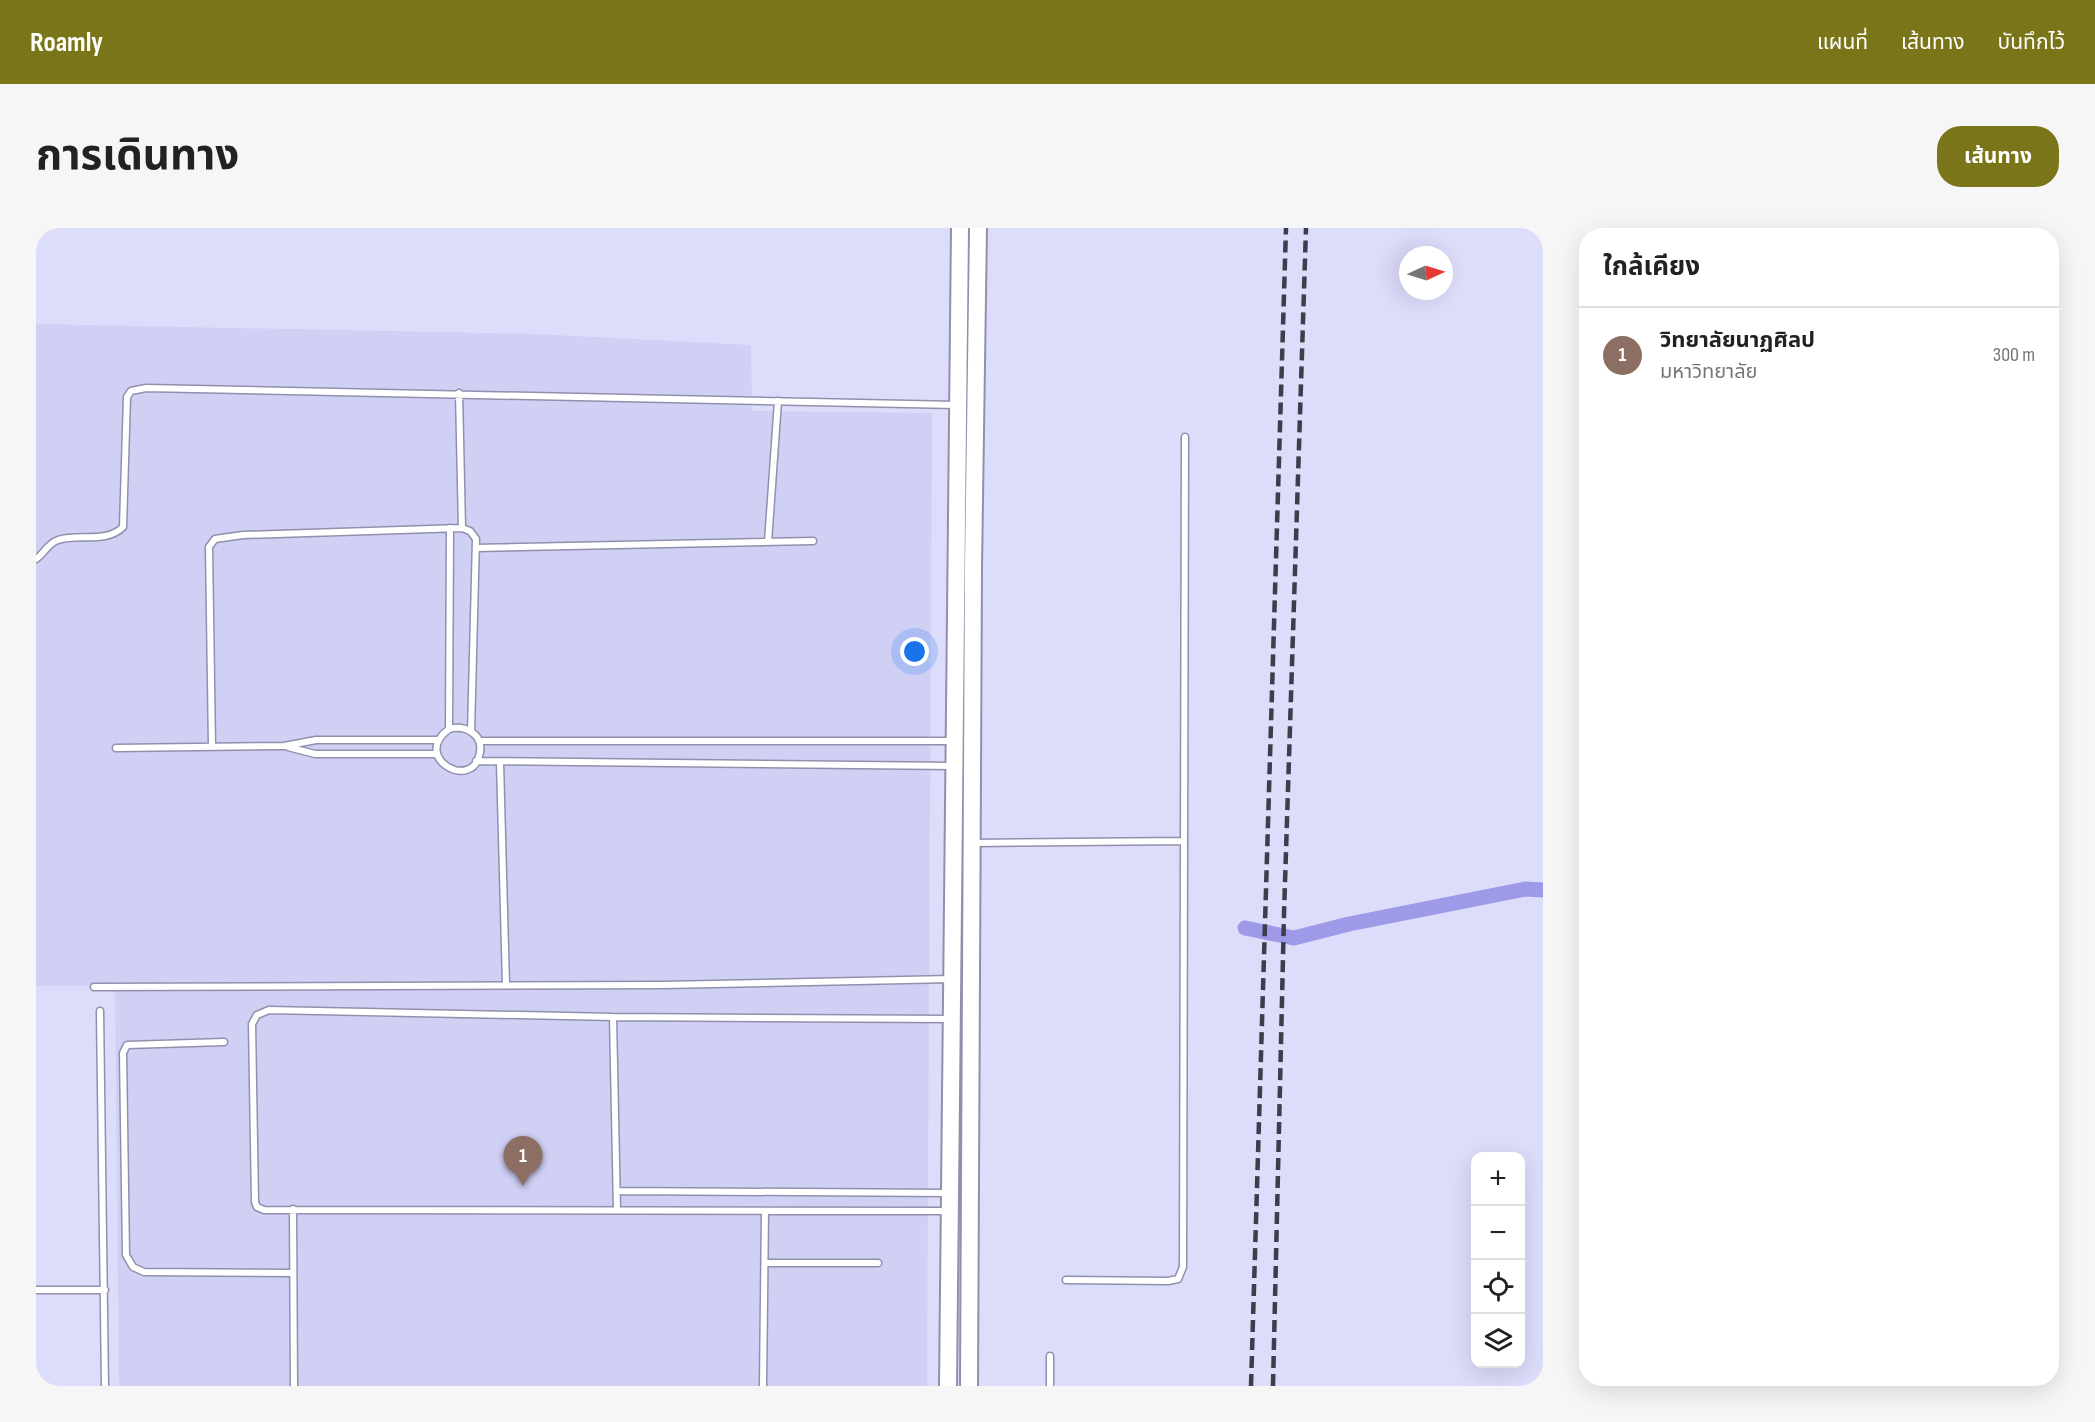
<!DOCTYPE html>
<html lang="th">
<meta charset="utf-8">
<style>
body{margin:0;font-family:"Sofia Sans Condensed","Noto Sans Thai",sans-serif;background:#f6f6f6;color:#222}
.controls{position:absolute;right:18px;bottom:18px;display:grid;overflow:hidden;border-radius:12px;box-shadow:0 6px 24px #0002}
.controls button{width:54px;height:54px;display:grid;place-items:center;padding:0;border:0;border-bottom:2px solid #e0e0e0;background:#fff;color:#222;font:30px sans-serif}
.compass{position:absolute;left:1363px;top:18px;width:54px;height:54px;border-radius:50%;background:#fff;box-shadow:0 6px 24px #0002;rotate:86deg}
.you{position:absolute;left:879px;top:424px;width:21px;height:21px;margin:-15px;border:4px solid #fff;border-radius:50%;background:#1a73e8;box-shadow:0 0 0 9px #1a73e833}
.badge{display:grid;place-items:center;width:39px;height:39px;border-radius:50%;background:#7b7519;color:#fff;font-size:20px;font-weight:700}
.pin{position:absolute;translate:-50% -50px;filter:drop-shadow(0 2px 3px #0008)}
.pin::after{content:'';position:absolute;top:32px;width:21px;height:18px;background:inherit;clip-path:polygon(0 0,100% 0,50% 100%)}
.list{margin:0;padding:0;list-style:none}
h2{display:flex;justify-content:space-between;align-items:center;height:78px;margin:0;padding:0 24px;font-size:26px}
h2 small{font-size:20px;font-weight:400;color:#767676}
.list li{display:grid;grid-template-columns:39px 1fr auto;gap:18px;align-items:center;box-sizing:border-box;height:96px;padding:0 24px;border-top:2px solid #e0e0e0}
.list b{display:block;font-size:22px;white-space:nowrap}
.list p{margin:0;font-size:20px;white-space:nowrap;color:#767676}
.list em{font-size:20px;font-style:normal;color:#767676}
.icon{flex:none;width:33px;height:33px;fill:none;stroke:currentColor;stroke-width:2;stroke-linecap:round;stroke-linejoin:round}
.map{position:relative;flex:none;width:1507px;height:1158px;overflow:hidden;border-radius:24px}
header{display:flex;align-items:center;gap:36px;box-sizing:border-box;height:84px;padding:0 30px;background:#7b7519;color:#fff}
header strong{font-size:28px}
nav{display:flex;gap:33px;margin-inline-start:auto;font-size:21px}
.intro{display:flex;align-items:center;justify-content:space-between;box-sizing:border-box;height:144px;padding:0 36px}
h1{margin:0;font-size:42px}
.button{padding:15px 27px;border-radius:24px;background:#7b7519;color:#fff;font-size:21px;font-weight:700}
main{display:flex;gap:36px;padding:0 36px}
aside{flex:1;background:#fff;border-radius:24px;box-shadow:0 6px 24px #0002}
.map>svg:first-child{display:block}
.built{fill:#d0d0f5}
.lines{fill:none;stroke-linecap:round;stroke-linejoin:round}
.canal{stroke:#9e9ae8;stroke-width:15}
.lane-casing{stroke:#9090ad;stroke-width:9}
.secondary-casing{stroke:#9090ad;stroke-width:20}
.lane{stroke:#fff;stroke-width:6}
.secondary{stroke:#fff;stroke-width:16}
.rail{stroke:#3d3d4b;stroke-width:4.5;stroke-dasharray:12 6;stroke-linecap:butt}
</style>
<header>
<strong>Roamly</strong>
<nav><a>แผนที่</a><a>เส้นทาง</a><a>บันทึกไว้</a></nav>
</header>
<div class="intro"><h1>การเดินทาง</h1><a class="button">เส้นทาง</a></div>
<main>
<div class="map">
<svg width="1507" height="1158" viewBox="0 0 1507 1158">
<rect width="100%" height="100%" fill="#dcdcfb"/>
<path class="built" d="M0 96 499 106 715 117 716 183 896 185 891 1158H83L79 758H0Z"/>
<g class="lines">
<path class="canal" d="M1209 700 1258 710 1313 696 1489 661 1507 662"/>
<g class="lane-casing">
<path id="lane" d="M423 165 426 300
M732 314 742 173
M440 320 777 313
M0 331C8 326 12 315 22 312 43 305 70 316 87 299L91 169 95 163 110 160 921 177
M413 501C428 497 447 505 444 524 438 565 374 530 413 501L414 300
M443 513H916
M176 519 173 319 179 311 207 307 426 300 434 303 440 311 435 504
M252 519 279 526H401
M80 520 248 518 280 512H402
M440 533 918 538
M464 534 470 757
M937 615 1148 613
M58 759 627 757 916 751
M64 783 69 1158
M577 789 915 791
M188 814 91 817 87 825 90 1027 97 1039 108 1044 257 1045
M581 963 913 965
M257 981 258 1158
M581 982 577 789 233 782 221 787 216 796 219 974 221 979 228 982 913 983
M729 1035H842
M1030 1052 1132 1053 1142 1051 1147 1039 1149 209
M0 1062H69
M727 1158 729 983
M1014 1158V1128"/>
</g>
<g class="secondary-casing">
<path id="secondary" d="M912 1158 924 0
M933 1158 937 340 942 0"/>
</g>
<use href="#lane" class="lane"/>
<use href="#secondary" class="secondary"/>
<path class="rail" d="M1215 1158 1250 0
M1237 1158 1248 686 1270 0"/>
</g>
</svg>
<div class="controls">
<button>+</button>
<button>−</button>
<button><svg class="icon" aria-label="locate" viewBox="0 0 24 24"><circle cx="12" cy="12" r="6"/><path d="M12 2v4M12 18v4M2 12h4M18 12h4"/></svg></button>
<button><svg class="icon" aria-label="layers" viewBox="0 0 24 24"><path d="M12 4l9 5-9 5-9-5zM3 14l9 5 9-5"/></svg></button>
</div>
<svg class="compass" viewBox="-18 -18 36 36"><path d="M0-13l5 13h-10z" fill="#e53935"/><path d="M0 13l5-13h-10z" fill="#767676"/></svg>
<div class="you"></div>
<div class="pin badge" style="left:487px;top:958px;background:#8d6e63">1</div>
</div>
<aside>
<h2>ใกล้เคียง<small></small></h2>
<ul class="list">
<li><span class="badge" style="background:#8d6e63">1</span><div><b>วิทยาลัยนาฏศิลป</b><p>มหาวิทยาลัย</p></div><em>300 m</em></li>
</ul>
</aside>
</main>
